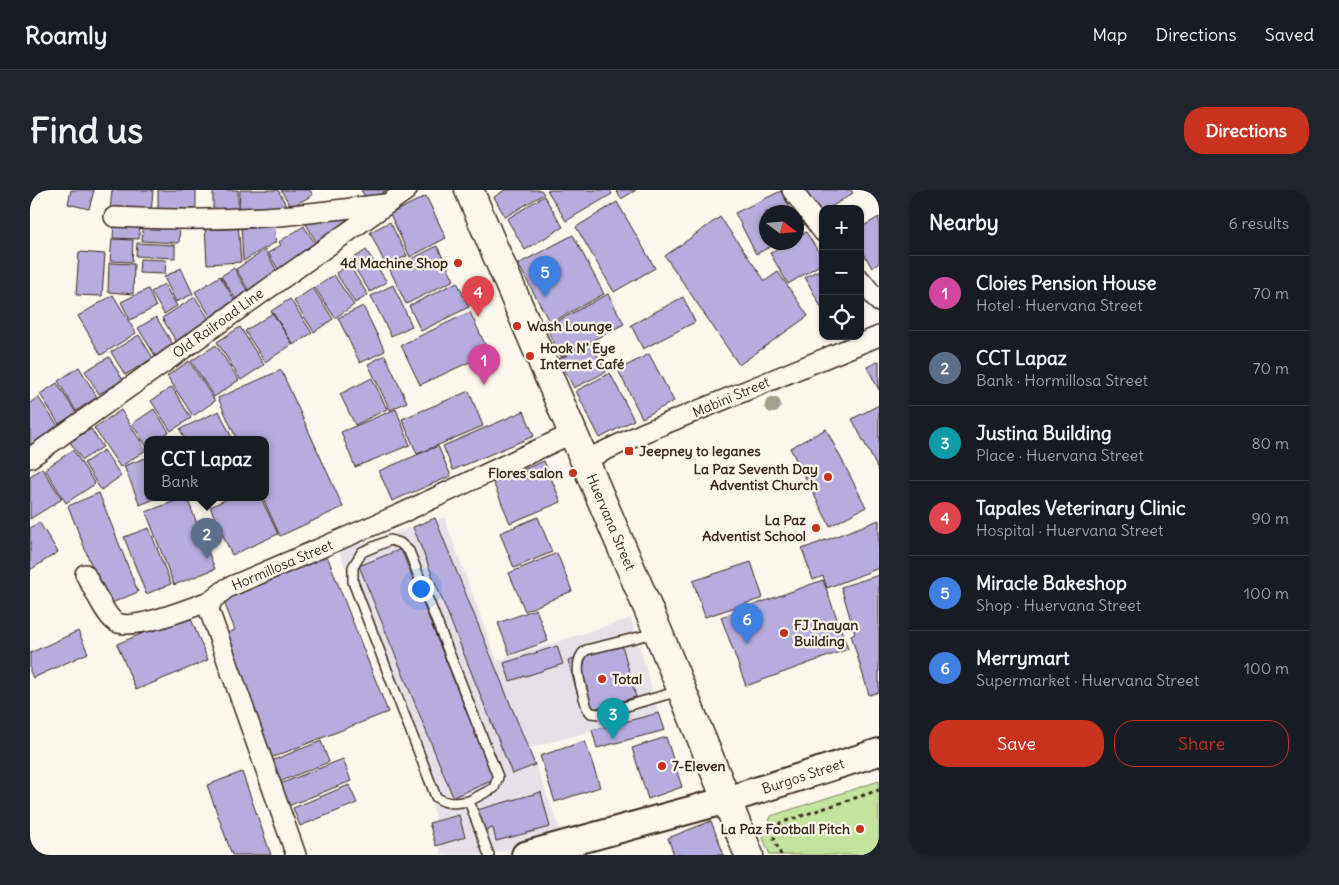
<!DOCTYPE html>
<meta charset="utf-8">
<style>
body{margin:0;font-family:Delius,sans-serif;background:#20242c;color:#f1f3f6}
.controls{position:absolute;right:15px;top:15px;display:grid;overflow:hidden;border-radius:10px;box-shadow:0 1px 4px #0004}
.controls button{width:45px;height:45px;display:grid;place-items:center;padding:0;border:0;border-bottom:1px solid #363941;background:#171b24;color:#f1f3f6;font:25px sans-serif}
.compass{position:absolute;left:729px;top:15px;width:45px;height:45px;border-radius:50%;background:#171b24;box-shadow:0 1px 4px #0004;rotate:106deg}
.you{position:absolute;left:390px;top:398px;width:18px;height:18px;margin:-12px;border:4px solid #fff;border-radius:50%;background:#1a73e8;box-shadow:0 0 0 8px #1a73e833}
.badge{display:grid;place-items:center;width:32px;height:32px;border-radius:50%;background:#c8321e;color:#fff;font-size:16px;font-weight:700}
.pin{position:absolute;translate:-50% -41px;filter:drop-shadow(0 1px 2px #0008)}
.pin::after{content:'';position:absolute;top:26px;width:18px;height:15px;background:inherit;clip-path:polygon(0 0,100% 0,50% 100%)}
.popup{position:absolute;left:114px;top:246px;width:125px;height:65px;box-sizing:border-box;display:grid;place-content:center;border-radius:10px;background:#171b24;filter:drop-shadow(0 1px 4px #0005);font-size:16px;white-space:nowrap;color:#9ea1a6}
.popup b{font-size:19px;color:#f1f3f6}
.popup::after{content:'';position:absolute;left:50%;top:100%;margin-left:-10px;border:10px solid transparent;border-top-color:#171b24}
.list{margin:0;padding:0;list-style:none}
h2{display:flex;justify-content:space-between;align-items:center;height:65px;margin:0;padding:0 20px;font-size:21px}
h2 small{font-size:16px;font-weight:400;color:#9ea1a6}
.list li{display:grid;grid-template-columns:32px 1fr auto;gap:15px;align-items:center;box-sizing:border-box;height:75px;padding:0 20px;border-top:1px solid #363941}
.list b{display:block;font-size:19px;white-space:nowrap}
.list p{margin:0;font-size:16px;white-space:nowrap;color:#9ea1a6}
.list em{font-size:16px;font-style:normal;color:#9ea1a6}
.actions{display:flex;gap:10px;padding:15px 20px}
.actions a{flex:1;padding:11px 0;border:1px solid #c8321e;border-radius:20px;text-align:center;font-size:18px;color:#c8321e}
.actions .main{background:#c8321e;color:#fff}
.icon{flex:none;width:28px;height:28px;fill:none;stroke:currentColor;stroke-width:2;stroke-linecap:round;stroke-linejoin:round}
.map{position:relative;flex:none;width:849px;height:665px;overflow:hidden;border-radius:20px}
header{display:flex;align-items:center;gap:30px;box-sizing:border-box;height:70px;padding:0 25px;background:#171b24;border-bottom:1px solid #363941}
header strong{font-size:24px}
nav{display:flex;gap:28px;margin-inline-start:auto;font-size:18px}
.intro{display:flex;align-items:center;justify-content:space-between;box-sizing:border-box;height:120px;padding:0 30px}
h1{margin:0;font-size:35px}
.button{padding:12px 22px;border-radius:20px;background:#c8321e;color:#fff;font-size:18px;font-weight:700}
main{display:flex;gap:30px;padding:0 30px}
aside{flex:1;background:#171b24;border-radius:20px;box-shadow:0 1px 4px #0004}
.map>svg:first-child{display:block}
.built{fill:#e6e1e8}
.green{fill:#c3e49d;stroke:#7f875e}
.building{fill:#b6adde;stroke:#3b2a1e}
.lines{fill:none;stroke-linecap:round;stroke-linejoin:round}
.lane-casing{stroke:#3b2a1e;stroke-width:12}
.street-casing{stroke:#3b2a1e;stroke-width:22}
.secondary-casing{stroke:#3b2a1e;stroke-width:30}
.primary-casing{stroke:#3b2a1e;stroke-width:31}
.path{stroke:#3b2a1e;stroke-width:3;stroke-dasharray:4 4;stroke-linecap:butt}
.lane{stroke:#fbf7ec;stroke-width:9}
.street{stroke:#fbf7ec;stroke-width:19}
.secondary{stroke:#fbf7ec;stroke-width:26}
.primary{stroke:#fbf7ec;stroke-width:28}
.tree{fill:#a4a08c}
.poi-dot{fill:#c8321e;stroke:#fbf7ec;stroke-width:2}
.labels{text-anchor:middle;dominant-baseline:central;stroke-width:4.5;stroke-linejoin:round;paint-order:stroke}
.poi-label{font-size:14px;font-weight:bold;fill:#3b2a1e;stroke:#fbf7ec;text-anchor:start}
.street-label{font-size:14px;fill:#3b2a1e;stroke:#fbf7ec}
</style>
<header>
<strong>Roamly</strong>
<nav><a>Map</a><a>Directions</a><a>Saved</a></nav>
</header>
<div class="intro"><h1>Find us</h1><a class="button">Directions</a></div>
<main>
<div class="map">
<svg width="849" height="665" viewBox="0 0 849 665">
<rect width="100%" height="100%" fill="#fbf7ec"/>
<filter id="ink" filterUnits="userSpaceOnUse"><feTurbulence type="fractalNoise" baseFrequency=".02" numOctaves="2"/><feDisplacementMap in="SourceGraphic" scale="10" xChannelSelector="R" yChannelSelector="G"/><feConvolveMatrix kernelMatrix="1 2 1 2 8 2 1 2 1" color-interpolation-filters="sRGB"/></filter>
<g filter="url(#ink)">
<path class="built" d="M414 327 467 471 601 428 629 523 499 558 532 644 459 665H411L401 606 309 361Z"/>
<path class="green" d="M849 591V665H740L733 648 741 626Z"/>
<path class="building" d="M41 0H64L59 19 38 14Z
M82 0H123L121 24 80 20Z
M128 0H166V19H128Z
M183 0H208V19H183Z
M210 0H248L256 15 229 21 209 20Z
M251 0H280L283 5 261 17Z
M331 0H357L338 11Z
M475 0H511L514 4 475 27 464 7Z
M517 0H580L582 4 536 31Z
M586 0H606L591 9Z
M773 0H821L823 3 798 19H793V22L789 24Z
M751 1 762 22H736V52H750L726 64 705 23Z
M396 6 416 48 380 67 360 24Z
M514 6 533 37 495 60 477 29Z
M587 12 625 78 584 102 546 37Z
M315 20 323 33 288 55 276 34Z
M690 27 735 91 748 82 778 126 709 175 635 66Z
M849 27V73L842 78 830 57V38Z
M113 30 150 32 149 53 112 51Z
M244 31 246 52 213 71 211 33Z
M84 32 110 33 109 49 83 48Z
M208 32 211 72 177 74 175 35Z
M360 32 377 66 356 76 340 42Z
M274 36 288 58 250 82 238 63 251 55 249 52Z
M776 42 793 69V73L758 94 740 63 758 52H766V48Z
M543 45 574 104 520 133 488 74Z
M82 49 103 50 102 72 80 71Z
M107 53 145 55V68L106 66Z
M407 56 424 90 376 114 360 80Z
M235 60 248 83 219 101 206 79Z
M336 60 357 92 340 102 320 71Z
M49 62 75 64 72 106 46 105Z
M110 69 136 70 135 84 109 83Z
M79 73 104 74 103 104 78 102Z
M319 75 338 105 325 113 306 83Z
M151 78 163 104 146 112 134 87Z
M204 78 219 104 207 111 191 86Z
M793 78V121L775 87Z
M304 85 324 115 305 128 285 98Z
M190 86 207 114 182 129 165 102Z
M427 92 439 117 391 141 379 116Z
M134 94 147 116 134 124 121 102Z
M363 95 382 136 361 146 341 106Z
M283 98 303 129 284 142 264 111Z
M118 99 126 117 100 130 91 112Z
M578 104 594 134 531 167 516 137Z
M83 105 106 143 71 165 48 126Z
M165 107 181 132 147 153 132 128Z
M653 107 665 132 613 159 601 135Z
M260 109 282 143 263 155 241 121Z
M333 116 355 161 330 173 308 128Z
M440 122 459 163 390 195 371 155Z
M243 123 263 154 235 172 215 141Z
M126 127 144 156 126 167 108 138Z
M210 137 234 175 211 190 187 152Z
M109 145 123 168 95 185 81 162Z
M561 153 576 182 544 198 529 169Z
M186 155 209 190 184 207 161 171Z
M619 164 644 211 612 228 588 180Z
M355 165 377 212 360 220 338 174Z
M79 167 93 190 69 204 55 181Z
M159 171 185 211 163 226 137 186Z
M849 171V200L837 177Z
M49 177 67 207 46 221 28 191Z
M251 180 313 317 250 346 233 308H236V250H207L188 208Z
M580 183 604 230 570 248 546 201Z
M342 188 357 219 325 235 310 204Z
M27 193 46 223 29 234 10 204Z
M142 197 161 228 141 241 121 211Z
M439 201 453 236 387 264 372 229Z
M8 207 28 236 0 255V213Z
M849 215V281L822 229Z
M124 219 139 242 127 250H118L117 257 102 234Z
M366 219 380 255 325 277 311 242Z
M91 220 116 260 90 277 64 238Z
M189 221 203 250H155L150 239Z
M494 221 504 246 423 280 413 256Z
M61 239 73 257 52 270 40 252Z
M796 239 836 317 800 336 760 258Z
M408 256 421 286 362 311 349 281Z
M43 260 65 294 36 313 15 279Z
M74 260 91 286 71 300 54 273Z
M118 267V308H127L110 315 94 276Z
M514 271 531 312 480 333 463 292Z
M12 278 32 309 0 329V286Z
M69 303 108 402 77 415 38 316Z
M153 308H157L185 379 144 395 116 322Z
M199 308H231L248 344 202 365 180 317Z
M508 327 522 362 484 378 470 343Z
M405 328 505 575 482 584 383 337Z
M849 330V378L797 398 793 386 783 390 772 359Z
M9 332 28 362 0 380V338Z
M119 338 141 394 116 404 94 347Z
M371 359 464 590 423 607 329 376Z
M527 363 542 401 495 421 479 383Z
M297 366 358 522 238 569 190 446 205 440 192 407Z
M721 372 733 408 675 427 663 391Z
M849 385V502L839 505 821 445 825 444 811 397Z
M793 390 818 459 716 496 691 427Z
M506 419 518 451 480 465 468 433Z
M159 424 178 470 106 500 87 454Z
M48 441 58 463 3 488 0 481V463Z
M592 455 606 507 553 522 538 471Z
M527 456 533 474 480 491 474 473Z
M629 523 635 540 567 558 562 540Z
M636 547 652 597 618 609 602 558Z
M291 551 299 572 249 592 241 571Z
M555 551 570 597 525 612 510 566Z
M313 569 321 591 258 616 250 594Z
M212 582 241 665H202L177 595Z
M319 595 327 613 270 636 263 618Z
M511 602 520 637 466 651 463 638 453 641 447 620Z
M429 625 435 647 406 656 399 633Z
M681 631 694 665H644L638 648Z"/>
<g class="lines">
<g class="lane-casing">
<path id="lane" d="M625 443 556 460C540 472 553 502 557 518L561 523 569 524 649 501
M439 611 464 598 468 587 379 361 370 353 360 350 332 362 323 377V392L406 607C417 615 426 613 439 611L459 665"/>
</g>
<g class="street-casing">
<path id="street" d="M762 0 793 42
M84 27C139 30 194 30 249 26 284 23 319 18 355 14
M830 89 849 112
M0 268 377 0
M555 270 613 243 849 146
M55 384C62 396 75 424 84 431 100 443 163 417 182 410
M266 665 179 420 182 410 197 398 370 324 543 243"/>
</g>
<g class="secondary-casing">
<path id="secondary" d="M495 665 697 610 849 562"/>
</g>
<g class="primary-casing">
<path id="primary" d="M439 0 628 442 719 665"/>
</g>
<path class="path" d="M751 665 744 649 750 633 849 600"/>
<use href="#lane" class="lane"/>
<use href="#street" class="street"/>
<use href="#secondary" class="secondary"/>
<use href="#primary" class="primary"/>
</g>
<circle class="tree" cx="743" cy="215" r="8"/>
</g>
<g class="poi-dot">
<circle cx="428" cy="73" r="5"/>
<circle cx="487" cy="136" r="5"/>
<circle cx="500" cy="166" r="5"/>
<rect x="594" y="256" width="10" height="10" rx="2.5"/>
<circle cx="543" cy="283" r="5"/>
<circle cx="798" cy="287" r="5"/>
<circle cx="786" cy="338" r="5"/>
<circle cx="754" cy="443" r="5"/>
<circle cx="572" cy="489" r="5"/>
<circle cx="632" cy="576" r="5"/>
<circle cx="830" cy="639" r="5"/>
</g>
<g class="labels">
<g class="poi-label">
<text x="418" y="73" text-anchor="end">4d Machine Shop</text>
<text x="497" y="136">Wash Lounge</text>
<text x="510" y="158">Hook N' Eye<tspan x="510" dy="16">Internet Café</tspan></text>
<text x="609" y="261">Jeepney to leganes</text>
<text x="788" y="279" text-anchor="end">La Paz Seventh Day<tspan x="788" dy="16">Adventist Church</tspan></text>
<text x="533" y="283" text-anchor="end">Flores salon</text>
<text x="776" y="330" text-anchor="end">La Paz<tspan x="776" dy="16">Adventist School</tspan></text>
<text x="764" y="435">FJ Inayan<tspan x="764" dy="16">Building</tspan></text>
<text x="582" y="489">Total</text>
<text x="642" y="576">7-Eleven</text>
<text x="820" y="639" text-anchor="end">La Paz Football Pitch</text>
</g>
<g class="street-label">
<text transform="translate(188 133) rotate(-36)">Old Railroad Line</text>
<text transform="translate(701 207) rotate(-23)">Mabini Street</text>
<text transform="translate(581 332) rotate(67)">Huervana Street</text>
<text transform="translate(252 375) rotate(-23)">Hormillosa Street</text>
<text transform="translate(773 586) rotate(-18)">Burgos Street</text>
</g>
</g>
</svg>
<div class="controls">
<button>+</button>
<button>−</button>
<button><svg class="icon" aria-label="locate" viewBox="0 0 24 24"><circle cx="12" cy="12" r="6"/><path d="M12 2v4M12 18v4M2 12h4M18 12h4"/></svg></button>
</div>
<svg class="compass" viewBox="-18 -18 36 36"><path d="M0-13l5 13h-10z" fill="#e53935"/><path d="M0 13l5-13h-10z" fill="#9ea1a6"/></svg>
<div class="you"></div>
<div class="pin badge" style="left:454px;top:195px;background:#d1479c">1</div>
<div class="pin badge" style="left:177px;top:369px;background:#5c6f8a">2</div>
<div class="popup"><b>CCT Lapaz</b>Bank</div>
<div class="pin badge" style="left:583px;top:549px;background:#0f9aa8">3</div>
<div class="pin badge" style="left:448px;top:127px;background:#e0444e">4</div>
<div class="pin badge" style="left:515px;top:107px;background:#3f7fe0">5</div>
<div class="pin badge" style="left:717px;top:454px;background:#3f7fe0">6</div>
</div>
<aside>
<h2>Nearby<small>6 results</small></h2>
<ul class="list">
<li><span class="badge" style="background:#d1479c">1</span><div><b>Cloies Pension House</b><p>Hotel · Huervana Street</p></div><em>70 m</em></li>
<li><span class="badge" style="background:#5c6f8a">2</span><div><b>CCT Lapaz</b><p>Bank · Hormillosa Street</p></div><em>70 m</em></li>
<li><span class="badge" style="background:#0f9aa8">3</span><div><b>Justina Building</b><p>Place · Huervana Street</p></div><em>80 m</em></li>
<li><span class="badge" style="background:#e0444e">4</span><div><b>Tapales Veterinary Clinic</b><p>Hospital · Huervana Street</p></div><em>90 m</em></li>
<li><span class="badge" style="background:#3f7fe0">5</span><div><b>Miracle Bakeshop</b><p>Shop · Huervana Street</p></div><em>100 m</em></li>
<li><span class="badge" style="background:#3f7fe0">6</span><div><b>Merrymart</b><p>Supermarket · Huervana Street</p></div><em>100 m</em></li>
</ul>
<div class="actions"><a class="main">Save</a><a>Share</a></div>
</aside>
</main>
